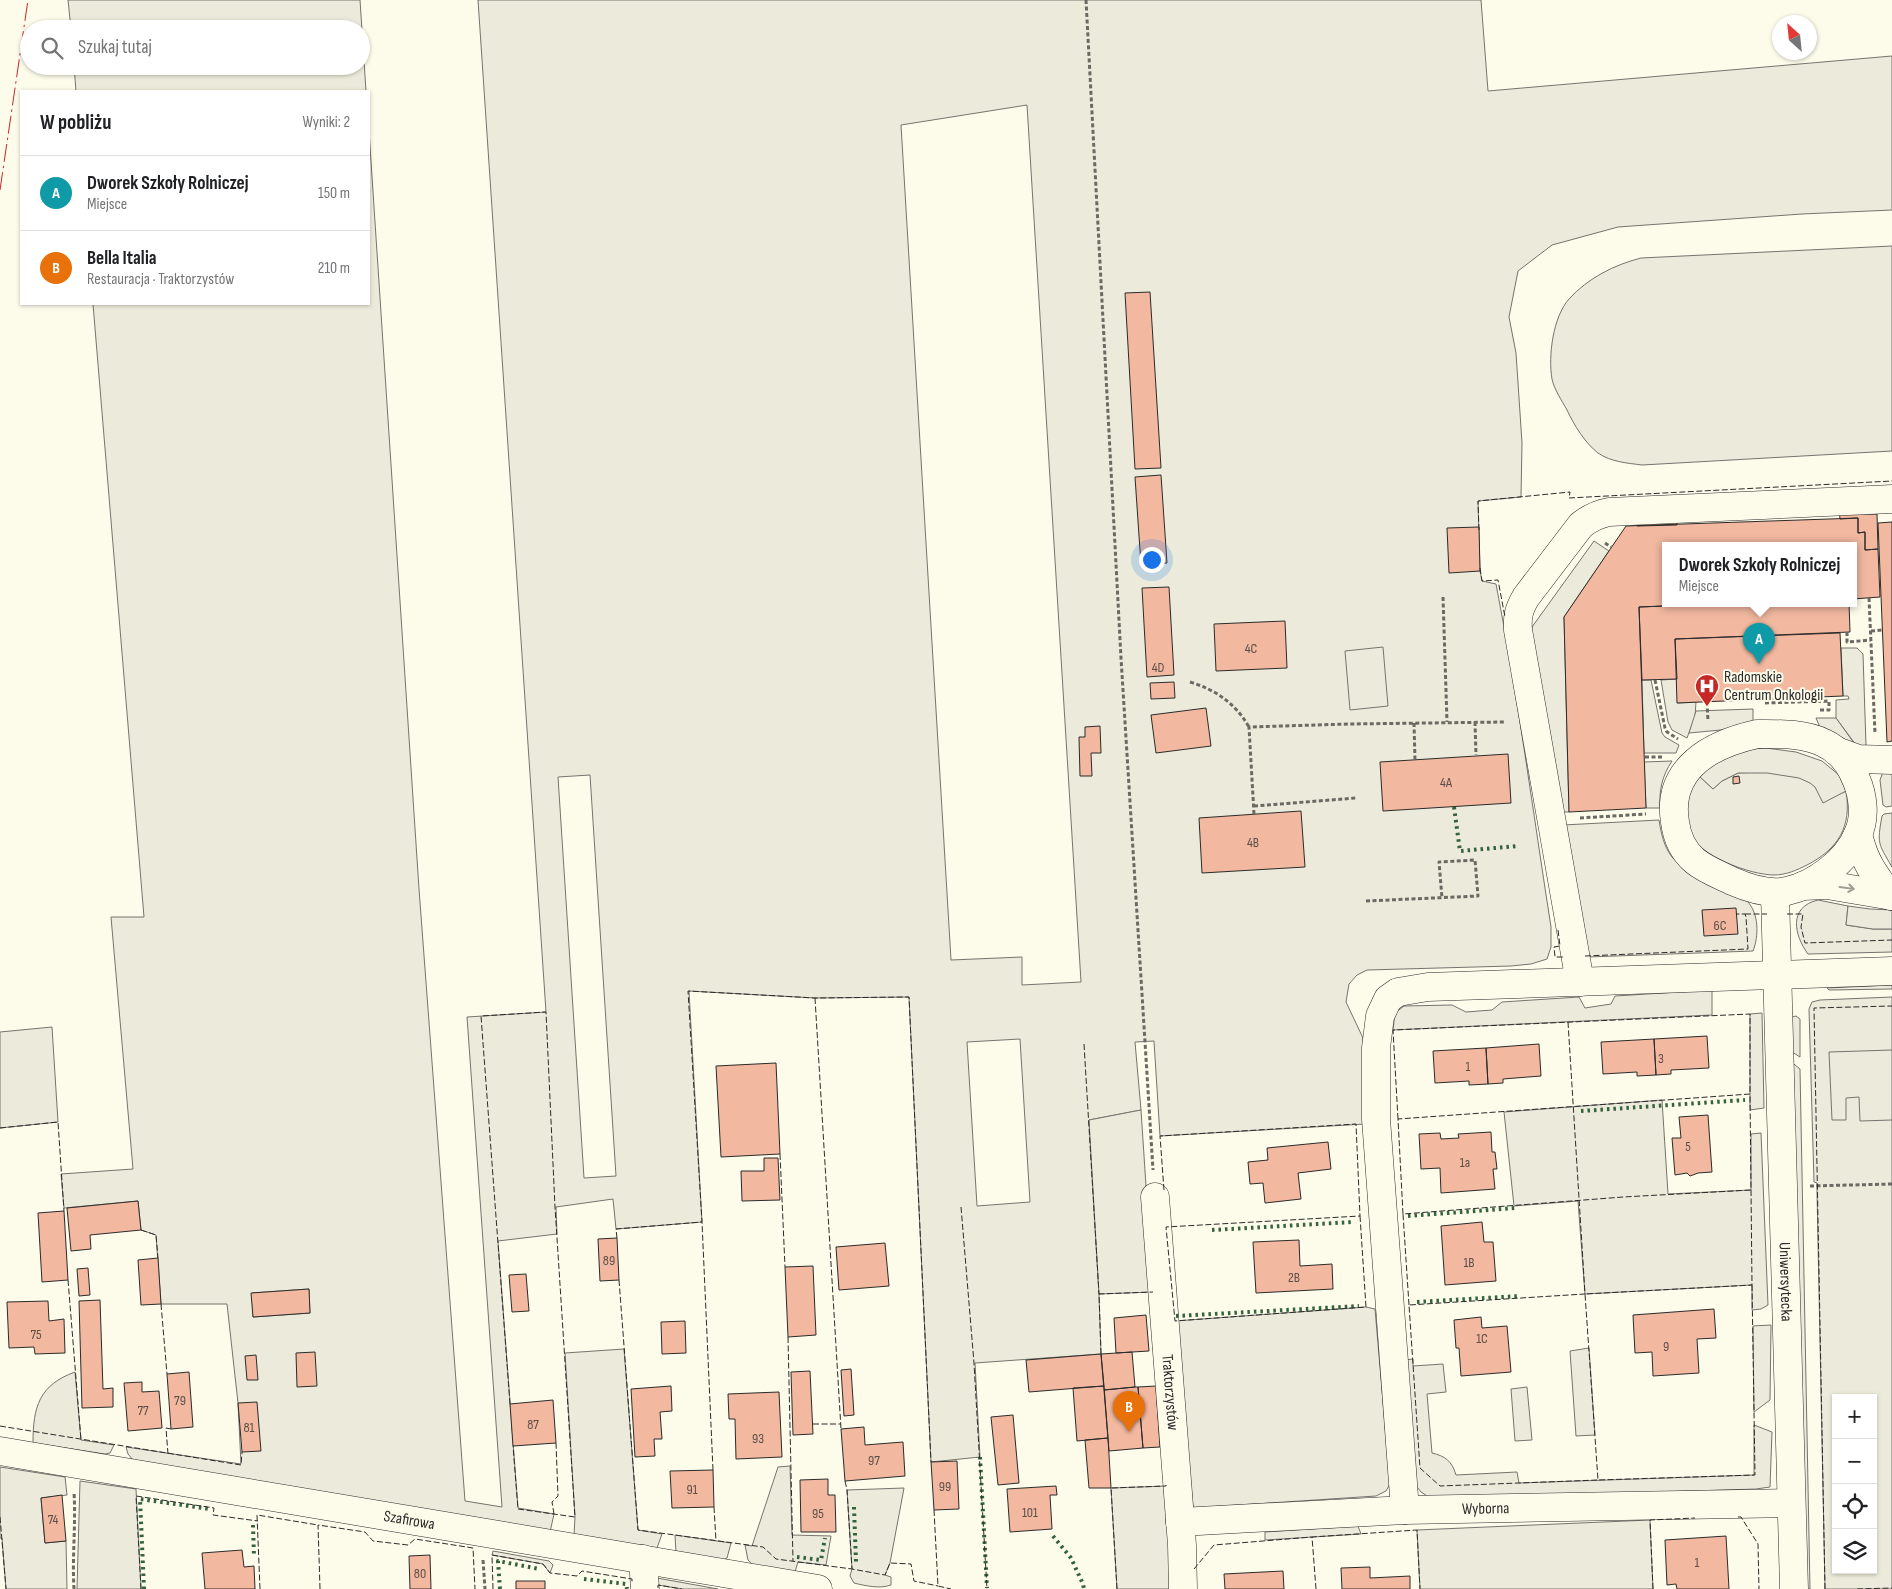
<!DOCTYPE html>
<html lang="pl">
<meta charset="utf-8">
<style>
body{margin:0;font-family:"Sofia Sans Condensed",sans-serif;background:#f2f2f2;color:#202124}
.controls{position:absolute;right:15px;bottom:15px;display:grid;overflow:hidden;border-radius:0px;box-shadow:0 1px 4px #0004}
.controls button{width:45px;height:45px;display:grid;place-items:center;padding:0;border:0;border-bottom:1px solid #e0e0e0;background:#fff;color:#202124;font:25px sans-serif}
.compass{position:absolute;left:1772px;top:15px;width:45px;height:45px;border-radius:50%;background:#fff;box-shadow:0 1px 4px #0004;rotate:333deg}
.you{position:absolute;left:1151px;top:559px;width:18px;height:18px;margin:-12px;border:4px solid #fff;border-radius:50%;background:#1a73e8;box-shadow:0 0 0 8px #1a73e833}
.badge{display:grid;place-items:center;width:32px;height:32px;border-radius:50%;background:#2563eb;color:#fff;font-size:16px;font-weight:700}
.pin{position:absolute;translate:-50% -41px;filter:drop-shadow(0 1px 2px #0008)}
.pin::after{content:'';position:absolute;top:26px;width:18px;height:15px;background:inherit;clip-path:polygon(0 0,100% 0,50% 100%)}
.popup{position:absolute;left:1662px;top:542px;width:195px;height:65px;box-sizing:border-box;display:grid;place-content:center;border-radius:0px;background:#fff;filter:drop-shadow(0 1px 4px #0005);font-size:16px;white-space:nowrap;color:#757577}
.popup b{font-size:19px;color:#202124}
.popup::after{content:'';position:absolute;left:50%;top:100%;margin-left:-10px;border:10px solid transparent;border-top-color:#fff}
.list{margin:0;padding:0;list-style:none}
h2{display:flex;justify-content:space-between;align-items:center;height:65px;margin:0;padding:0 20px;font-size:21px}
h2 small{font-size:16px;font-weight:400;color:#757577}
.list li{display:grid;grid-template-columns:32px 1fr auto;gap:15px;align-items:center;box-sizing:border-box;height:75px;padding:0 20px;border-top:1px solid #e0e0e0}
.list b{display:block;font-size:19px;white-space:nowrap}
.list p{margin:0;font-size:16px;white-space:nowrap;color:#757577}
.list em{font-size:16px;font-style:normal;color:#757577}
.icon{flex:none;width:28px;height:28px;fill:none;stroke:currentColor;stroke-width:2;stroke-linecap:round;stroke-linejoin:round}
.map{position:relative;flex:none;width:1892px;height:1589px;overflow:hidden}
.search{position:absolute;background:#fff;box-shadow:0 1px 4px #0004;left:20px;top:20px;width:350px;height:55px;display:flex;align-items:center;gap:12px;box-sizing:border-box;padding:0 18px;border-radius:28px;color:#757577;font-size:19px}
.panel{position:absolute;background:#fff;box-shadow:0 1px 4px #0004;left:20px;top:90px;width:350px;height:215px;border-radius:0px}
.map>svg:first-child{display:block}
.green{fill:#ecebdb;stroke:#74746e;fill-rule:evenodd}
.parking{fill:#eceadb;stroke:#74746e}
.building{fill:#f2b8a0;stroke:#2b2b2b}
.lines{fill:none;stroke-linecap:round;stroke-linejoin:round}
.minor-casing{stroke:#2b2b2b;stroke-width:29}
.path{stroke:#6a6964;stroke-width:3;stroke-dasharray:4 2.5;stroke-linecap:butt}
.minor{stroke:#fdfbea;stroke-width:28}
.hedge{stroke:#34623c;stroke-width:4;stroke-dasharray:2.5 4;stroke-linecap:butt}
.fence{stroke:#2b2b2b;stroke-width:1;stroke-dasharray:6 2.5;stroke-linecap:butt}
.power{stroke:#c62828;stroke-width:1;stroke-dasharray:18 4 2.5 4;stroke-linecap:butt}
.oneway{stroke:#9e9d94}
.labels{text-anchor:middle;dominant-baseline:central;stroke-width:4;stroke-linejoin:round;paint-order:stroke}
.number-label{font-size:14px;fill:#5d4e48}
.poi-label{font-size:16px;fill:#2b2b2b;stroke:#fdfbea;text-anchor:start}
.street-label{font-size:16px;fill:#2b2b2b;stroke:#fdfbea}
</style>
<div class="map">
<svg width="1892" height="1589" viewBox="0 0 1892 1589">
<rect width="100%" height="100%" fill="#fdfbea"/>
<path class="green" d="M68 0H360L366 91H76L74 66H361V29H71Z
M478 0H1481L1488 91 1892 56V210L1802 214 1618 227 1552 245 1518 271 1509 317 1516 353 1522 443 1521 497 1478 501 1480 571 1482 581 1496 584C1518 697 1533 812 1551 927V947L1547 959 1531 964 1511 966 1367 970 1357 975 1349 984 1346 1002 1363 1038 1365 1124 1160 1136 1154 1041 1135 1042 1141 1110 1089 1120 1099 1294 1101 1354 975 1363 980 1457 931 1462 909 997 815 998 689 991 702 1222 616 1229 613 1199 556 1207 557 1234 498 1241 518 1508 554 1514 550 1532 133 1460 128 1454 126 1447 241 1464 238 1403 227 1304H161L156 1235 141 1230 138 1201 64 1208 61 1174 133 1169 111 917H144L93 304H369V131L419 889 465 1501 502 1507 467 1017 546 1012ZM1027 105 1081 982 1022 985V957L951 960 901 125ZM590 775 616 1176 584 1178 558 777ZM1020 1039 1030 1202 977 1206 967 1042ZM309 1289 310 1313 253 1317 252 1293Z
M1892 246V451L1642 465C1627 463 1611 462 1598 453 1585 443 1574 425 1567 410 1562 401 1554 389 1552 379 1548 356 1553 317 1569 299 1588 278 1614 265 1641 258Z
M1594 541 1609 551 1564 617 1569 812H1561L1531 635 1532 627Z
M1841 648H1857L1863 654 1866 746 1856 745 1836 718V700L1849 699 1848 696H1843Z
M1677 679 1678 703 1696 702 1695 717 1687 738 1672 730 1668 722 1661 680Z
M1642 680H1651L1662 733 1665 737 1679 745 1676 753H1644Z
M1672 761C1662 776 1659 790 1660 808H1646L1644 762Z
M1883 772H1892V806L1886 807 1883 805 1880 780Z
M1738 773C1760 772 1790 770 1810 782 1817 787 1820 795 1823 802L1846 791C1852 827 1838 849 1807 865 1797 870 1786 875 1774 875 1751 875 1698 856 1689 832 1687 827 1687 821 1687 817 1686 812 1683 803 1684 798 1685 791 1694 781 1698 775L1713 789 1722 781Z
M1892 813V867C1878 843 1877 844 1882 816L1884 814Z
M1659 820C1661 833 1664 847 1672 857 1683 871 1729 891 1747 901 1759 913 1759 936 1753 951L1588 957 1563 825Z
M1818 900 1848 906 1846 925 1873 929H1892V952L1808 954C1794 935 1788 907 1818 900Z
M1892 985V989L1829 990 1827 988Z
M1712 990V1015L1393 1030 1395 1013 1404 1006 1452 1005 1466 1012 1492 1010 1502 1002 1579 997 1585 1008 1611 1004 1615 996Z
M1892 997V1589H1825L1817 1192V1183L1814 1182 1809 1009 1812 1002 1820 1000ZM1836 1398H1873V1570H1836Z
M1762 1013 1764 1108 1750 1110V1014Z
M1796 1016 1800 1019V1057L1789 1050V1018Z
M52 1027 58 1122 0 1128V1032Z
M1789 1060 1800 1069 1810 1589H1803Z
M1662 1100 1668 1194 1751 1190V1134L1761 1133 1768 1305 1761 1309 1752 1310V1285L1585 1294 1578 1201 1514 1206 1504 1112Z
M1366 1307 1375 1309 1390 1484 1386 1491 1376 1496 1193 1508 1175 1321Z
M1771 1325 1770 1400 1754 1412 1753 1326Z
M1589 1348 1595 1435 1576 1436 1570 1351Z
M624 1349 638 1530 662 1534 657 1548 574 1535 575 1517 565 1353Z
M1413 1359V1366L1443 1364 1446 1392 1427 1394 1432 1453C1445 1456 1452 1461 1456 1475L1517 1472 1519 1483 1754 1475V1425L1772 1432 1770 1487 1756 1489 1432 1499 1421 1492 1413 1482 1404 1360Z
M75 1372 81 1440 114 1445 110 1453 105 1454 33 1443C33 1407 39 1385 75 1372Z
M1527 1387 1532 1440 1515 1441 1511 1389Z
M790 1466 792 1535 831 1536 826 1565 798 1562 794 1575 754 1566 748 1560 745 1545 752 1546 778 1467Z
M0 1467 65 1477 67 1495 41 1498 45 1543 66 1541 67 1589H6L2 1538H0Z
M80 1481 136 1489 141 1589H77Z
M904 1488 890 1563 885 1575 891 1577V1585C880 1589 866 1586 854 1583L850 1576 852 1569 847 1490Z
M1650 1520 1653 1589H1420L1417 1530Z
M1358 1526 1361 1534 1265 1540V1532Z
M675 1535 731 1543 727 1558 721 1561 676 1553Z
M493 1551 549 1561 553 1565 550 1573 543 1564 492 1555Z
M657 1578 718 1589H682L658 1585Z"/>
<path class="parking" d="M1383 647 1388 706 1350 710 1345 651Z
M1753 709V727L1689 733 1696 711Z
M1816 718H1836L1854 743 1844 747 1822 732Z
M1766 748 1796 752 1822 761 1839 775 1846 791 1823 803 1815 787 1810 783 1799 778 1767 773H1738L1722 781 1713 789 1698 775 1722 757 1752 749Z
M1848 906 1870 909 1892 910V929H1873L1846 925Z
M1892 1050V1120L1860 1121 1859 1097 1846 1098V1120H1832L1829 1052Z
M1141 1110 1153 1292 1099 1294 1089 1120Z
M1166 1486 1173 1589H1117L1111 1488Z"/>
<path class="building" d="M1150 292 1161 468 1135 469 1125 293Z
M1161 475 1167 563 1141 565 1135 477Z
M1839 509H1859V514H1877L1878 549 1865 550V532L1858 533V518L1840 519Z
M1677 517V525L1637 526V519Z
M1858 518V533L1865 532V550L1878 549 1880 597 1853 599V545H1665V603H1741L1639 607 1646 808 1569 812 1564 617 1626 526Z
M1892 522V741L1887 742 1878 523Z
M1479 527 1480 571 1449 573 1447 528Z
M1169 587 1174 675 1147 677 1142 588Z
M1741 603H1849L1850 632 1675 639 1677 679 1642 680 1639 607Z
M1285 621 1287 668 1216 671 1214 624Z
M1840 633 1843 696 1677 703 1675 639Z
M1174 682 1175 698 1151 699 1150 683Z
M1206 708 1211 746 1156 753 1151 715Z
M1100 726 1101 753H1091L1092 776H1080L1079 737H1085V727Z
M1508 754 1511 803 1383 811 1380 762Z
M1739 776 1740 783 1733 784V777Z
M1301 811 1305 867 1202 873 1199 818Z
M1736 908 1738 934 1704 936 1702 910Z
M1707 1036 1709 1068 1671 1070V1074L1656 1075 1654 1039Z
M1654 1039 1656 1075 1637 1076V1072L1603 1074 1601 1042Z
M1539 1044 1541 1076 1503 1079V1083L1488 1084 1486 1048Z
M1486 1048 1488 1084 1469 1085V1081L1435 1083 1433 1051Z
M776 1063 780 1154 721 1157 716 1066Z
M1708 1115 1712 1172 1698 1173 1690 1176 1687 1173 1675 1175 1672 1138H1681L1679 1117Z
M1491 1132 1492 1152H1495L1497 1169H1493L1495 1189 1441 1193 1440 1168 1421 1169 1419 1134 1440 1133 1441 1139 1459 1138 1458 1134Z
M1328 1142 1331 1169 1298 1173 1301 1199 1265 1203 1263 1183 1250 1184 1248 1162 1268 1160 1267 1148Z
M764 1158H778L780 1200 742 1201 741 1171H764Z
M138 1201 141 1230 90 1235 91 1249 71 1251 67 1208Z
M64 1211 68 1280 42 1282 38 1213Z
M1482 1222 1484 1242H1493L1496 1281 1445 1285 1441 1226Z
M617 1238 619 1280 600 1281 598 1239Z
M1299 1240 1300 1266 1332 1264 1333 1289 1256 1293 1253 1242Z
M885 1243 889 1286 839 1290 836 1247Z
M158 1258 161 1304 141 1305 138 1260Z
M813 1266 816 1335 788 1337 785 1267Z
M88 1268 90 1295 79 1296 77 1269Z
M526 1274 529 1311 512 1312 509 1275Z
M309 1289 310 1313 253 1317 251 1293Z
M100 1300 103 1389 113 1388V1407L82 1408 79 1301Z
M48 1301 49 1321 64 1319 65 1353 35 1354 34 1347 9 1348 7 1302Z
M1714 1309 1716 1338 1697 1339 1699 1373 1653 1376 1652 1352 1635 1353 1633 1315Z
M1146 1315 1149 1351 1116 1353 1114 1318Z
M1481 1317 1482 1328 1507 1326 1511 1372 1461 1376 1459 1348H1456L1454 1320Z
M685 1321 686 1353 662 1354 661 1322Z
M315 1352 317 1386 297 1387 296 1353Z
M1132 1352 1135 1387 1104 1390 1101 1354Z
M1101 1354 1104 1386 1029 1392 1026 1360Z
M256 1355 258 1380H247L245 1356Z
M851 1369 854 1415 844 1416 841 1370Z
M810 1371 813 1434 793 1435 791 1372Z
M189 1372 193 1427 171 1429 167 1374Z
M142 1382V1392L159 1391 162 1428 128 1431 124 1383Z
M671 1386 672 1411 660 1412 662 1439H654L655 1456 635 1457 631 1389Z
M1104 1386 1108 1438 1077 1441 1073 1388Z
M1156 1386 1160 1447 1143 1448 1138 1387Z
M1135 1387H1138L1143 1448 1109 1451 1104 1390Z
M779 1392 782 1457 736 1459 735 1419H729L728 1394Z
M553 1400 556 1443 513 1446 510 1404Z
M257 1402 261 1451 242 1452 238 1403Z
M1013 1415 1019 1483 998 1485 991 1417Z
M864 1427 865 1445 903 1442 905 1476 845 1481 841 1429Z
M1108 1438 1111 1488H1089L1085 1440Z
M957 1461 959 1509 934 1510 931 1462Z
M713 1470 714 1507 672 1508 670 1471Z
M828 1479V1495H835L836 1532H801L800 1480Z
M1056 1486 1057 1495H1050L1052 1529 1010 1532 1007 1489Z
M62 1495 66 1541 45 1543 41 1498Z
M1726 1536 1729 1589H1677L1676 1584 1667 1585 1665 1540Z
M242 1550 244 1567 254 1566 255 1589H205L202 1553Z
M430 1555 431 1589H410L409 1556Z
M1370 1567V1578L1410 1576V1589H1342L1341 1568Z
M1283 1571 1284 1589H1225L1224 1574Z
M516 1581H545V1589H516Z"/>
<g class="lines">
<g class="minor-casing">
<g id="minor">
<path d="M1757 734C1779 734 1804 733 1824 743 1839 750 1850 764 1856 779 1863 795 1866 817 1858 834 1847 861 1815 885 1787 891 1769 895 1748 888 1732 881 1720 875 1706 870 1695 861 1683 851 1677 838 1675 822 1666 768 1712 744 1757 734Z"/>
<path d="M1836 751 1858 759 1892 760"/>
<path d="M1858 834C1864 861 1874 875 1891 896"/>
<path d="M1803 886 1827 885 1892 896"/>
<path id="s1" d="M1775 893 1794 1589"/>
<path d="M1580 982 1518 630C1517 616 1519 609 1526 597L1581 525C1590 518 1598 514 1609 512L1892 499"/>
<path id="s2" d="M1155 1197 1182 1545 1183 1589"/>
<path id="s3" d="M0 1451 818 1589"/>
<path d="M1405 1510 1376 1119V1048L1380 1016 1388 999 1398 992 1428 987 1892 971"/>
<path id="s4" d="M1180 1522 1405 1510 1791 1503"/>
<path d="M643 1559 645 1589"/>
</g>
</g>
<path class="path" d="M1086 0 1121 658 1153 1170
M1605 543 1611 547
M1443 597 1447 722
M1869 598 1875 733
M1871 631 1882 630
M1847 632V642L1871 640
M1655 680 1665 728 1667 732 1678 739
M1190 682C1216 690 1235 703 1249 727
M1707 702 1708 721
M1765 703 1829 701V710H1820
M1475 722 1476 755
M1414 723 1415 760
M1645 757H1663
M1254 806 1356 798
M1254 814 1249 727 1349 724 1505 722
M1580 818 1646 814
M1366 901 1478 896 1475 860 1439 862 1442 898
M1810 1186 1892 1184
M483 1560 485 1589
M74 1589C72 1557 76 1525 74 1492"/>
<use href="#minor" class="minor"/>
<path class="hedge" d="M1454 807 1460 851 1518 846
M1581 1111 1745 1100
M1408 1216 1515 1208
M1212 1230 1353 1222
M1417 1302 1519 1296
M1176 1316 1359 1306
M980 1457 987 1588
M854 1507 856 1562
M253 1525 254 1557
M1053 1536 1071 1558 1083 1584 1084 1589
M797 1557 821 1560 825 1538
M584 1579 626 1584 627 1589
M144 1589 140 1499 210 1509
M500 1589 498 1561 539 1569"/>
<path class="fence" d="M1479 530 1478 501 1570 492 1569 498 1892 481
M1480 568 1482 581 1498 580 1505 617
M1745 914H1767
M1787 914H1803L1801 927 1805 943 1892 940
M1558 930 1560 946 1554 947 1555 957H1565
M1585 956 1748 949 1746 917 1745 914H1737
M815 998 841 1429
M1568 1022 1585 1294 1409 1305 1420 1468 1440 1486 1598 1480
M1084 1044 1099 1294
M1398 1119 1393 1030 1750 1014V1094
M0 1128 58 1122 64 1211
M780 1154 785 1267
M1164 1190 1160 1136 1356 1124 1360 1216
M961 1207 974 1363 987 1589
M1403 1214 1398 1119 1750 1094 1752 1285
M1360 1216 1366 1307 1175 1321 1166 1227Z
M141 1230 156 1235 158 1258
M617 1238 616 1229 702 1222
M68 1280 81 1440
M619 1280 638 1530 763 1547 776 1559 852 1569
M1752 1285 1755 1475 1598 1480 1585 1294Z
M161 1304 167 1374
M1409 1305 1403 1214 1623 1197 1751 1190
M788 1337 793 1561
M1101 1354 1099 1294 1153 1292
M510 1404 481 1016 546 1012 555 1207 575 1517 518 1509 513 1446
M813 1424H841
M0 1426 241 1465 242 1452
M168 1454 166 1428 171 1429
M713 1470 702 1222 688 991 815 998 909 997 931 1462
M845 1481 847 1490 852 1569 885 1575 890 1563 911 1564 914 1581 938 1586
M714 1507 716 1541
M934 1510 938 1586 951 1589
M554 1514 552 1502 558 1496 556 1443
M0 1517 6 1589
M1738 1517H1741L1758 1544 1759 1589
M1194 1569 1214 1545 1312 1537
M658 1588V1585L682 1589
M141 1589 136 1496 214 1508 213 1515 258 1521
M260 1589 257 1515 318 1525
M320 1589 318 1525 365 1532 373 1541 408 1545 415 1539 473 1548 475 1589
M493 1589 492 1555 543 1564 550 1573 577 1576 582 1571 632 1579V1582
M1117 1589 1111 1488 1166 1486V1485
M1316 1589 1312 1537 1417 1530 1420 1589
M1653 1589 1650 1520 1695 1518
M1825 1589 1814 1008 1892 1006
M1857 1589 1892 1588"/>
<path class="power" d="M0 190 28 0"/>
</g>
<defs><path id="oneway-shaft" d="M-6 0H5M1.5-3L5.5 0L1.5 3" fill="none" stroke-width="1.6" stroke-linecap="round" stroke-linejoin="round" transform="scale(1.25)"/></defs>
<use class="oneway" href="#oneway-shaft" transform="translate(1847 888) rotate(8)"/>
<defs>
<g id="hospital-pin" transform="scale(1.25)"><path d="M0 17L-7.5 6A9.5 9.5 0 1 1 7.5 6Z" fill="#c62828" stroke="#fdfbea"/><path d="M-5-5h3v3.5h4V-5h3V5h-3V1.5h-4V5h-3Z" fill="#fff"/></g>
</defs>
<g fill-rule="evenodd">
<use href="#hospital-pin" x="1707" y="686"/>
</g>
<g class="labels">
<g class="number-label">
<text x="1251" y="648">4C</text>
<text x="1158" y="667">4D</text>
<text x="1446" y="782">4A</text>
<text x="1253" y="842">4B</text>
<text x="1720" y="925">6C</text>
<text x="1661" y="1058">3</text>
<text x="1468" y="1066">1</text>
<text x="1688" y="1146">5</text>
<text x="1465" y="1162">1a</text>
<text x="609" y="1260">89</text>
<text x="1469" y="1262">1B</text>
<text x="1294" y="1277">2B</text>
<text x="36" y="1334">75</text>
<text x="1482" y="1338">1C</text>
<text x="1666" y="1346">9</text>
<text x="180" y="1400">79</text>
<text x="143" y="1410">77</text>
<text x="533" y="1424">87</text>
<text x="249" y="1427">81</text>
<text x="758" y="1438">93</text>
<text x="874" y="1460">97</text>
<text x="945" y="1486">99</text>
<text x="692" y="1489">91</text>
<text x="1030" y="1512">101</text>
<text x="818" y="1513">95</text>
<text x="53" y="1519">74</text>
<text x="1697" y="1562">1</text>
<text x="420" y="1573">80</text>
</g>
<g class="poi-label">
<text x="1724" y="677">Radomskie<tspan x="1724" dy="18">Centrum Onkologii</tspan></text>
</g>
<g class="street-label">
<text stroke="none"><textPath href="#s1" startOffset="389">Uniwersytecka</textPath></text>
<text stroke="none"><textPath href="#s2" startOffset="196">Traktorzystów</textPath></text>
<text stroke="none"><textPath href="#s4" startOffset="306">Wyborna</textPath></text>
<text stroke="none"><textPath href="#s3" startOffset="415">Szafirowa</textPath></text>
</g>
</g>
</svg>
<div class="controls">
<button>+</button>
<button>−</button>
<button><svg class="icon" aria-label="locate" viewBox="0 0 24 24"><circle cx="12" cy="12" r="6"/><path d="M12 2v4M12 18v4M2 12h4M18 12h4"/></svg></button>
<button><svg class="icon" aria-label="layers" viewBox="0 0 24 24"><path d="M12 4l9 5-9 5-9-5zM3 14l9 5 9-5"/></svg></button>
</div>
<svg class="compass" viewBox="-18 -18 36 36"><path d="M0-13l5 13h-10z" fill="#e53935"/><path d="M0 13l5-13h-10z" fill="#757577"/></svg>
<div class="you"></div>
<div class="pin badge" style="left:1759px;top:664px;background:#0f9aa8">A</div>
<div class="popup"><b>Dworek Szkoły Rolniczej</b>Miejsce</div>
<div class="pin badge" style="left:1129px;top:1432px;background:#e8710a">B</div>
<div class="search"><svg class="icon" aria-label="search" viewBox="0 0 24 24"><circle cx="10" cy="10" r="6"/><path d="M15 15l6 6"/></svg>Szukaj tutaj</div>
<section class="panel">
<h2>W pobliżu<small>Wyniki: 2</small></h2>
<ul class="list">
<li><span class="badge" style="background:#0f9aa8">A</span><div><b>Dworek Szkoły Rolniczej</b><p>Miejsce</p></div><em>150 m</em></li>
<li><span class="badge" style="background:#e8710a">B</span><div><b>Bella Italia</b><p>Restauracja · Traktorzystów</p></div><em>210 m</em></li>
</ul>
</section>
</div>
